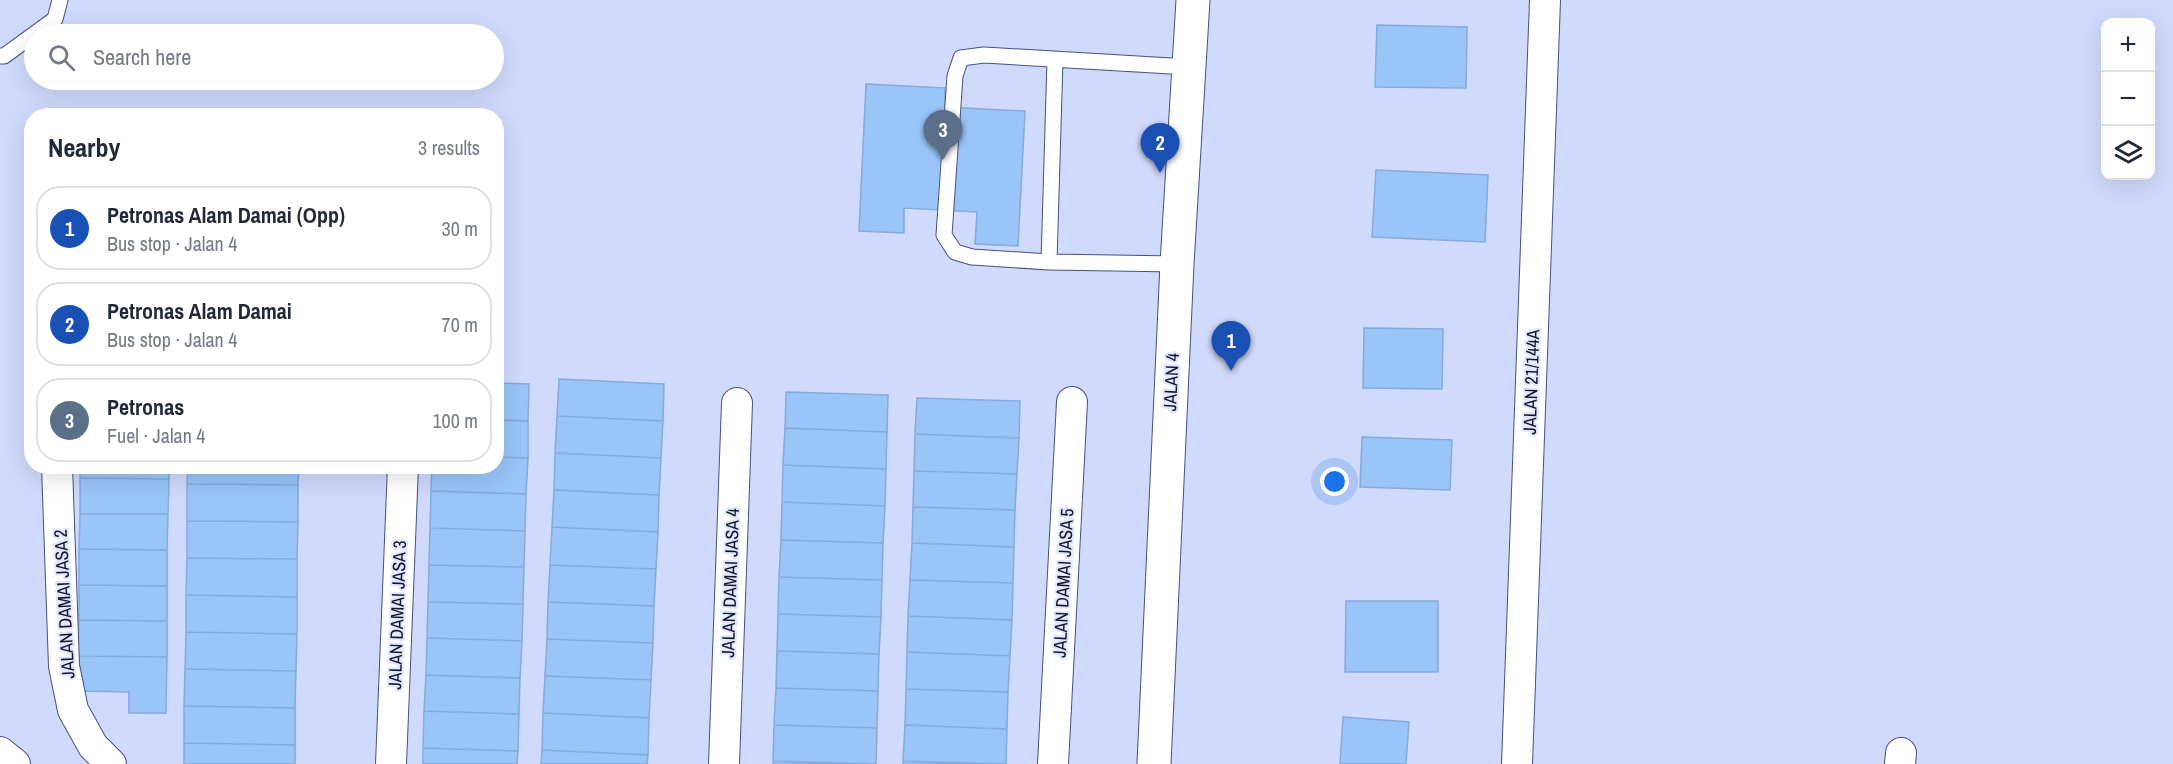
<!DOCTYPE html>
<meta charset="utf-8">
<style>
body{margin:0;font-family:"Archivo Narrow",sans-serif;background:#f2f2f3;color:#1f2937}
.controls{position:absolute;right:18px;top:18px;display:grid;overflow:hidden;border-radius:12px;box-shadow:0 6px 24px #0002}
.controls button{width:54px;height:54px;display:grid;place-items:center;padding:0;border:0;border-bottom:2px solid #e0e1e3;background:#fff;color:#1f2937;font:30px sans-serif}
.you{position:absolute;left:1335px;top:482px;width:21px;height:21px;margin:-15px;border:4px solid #fff;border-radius:50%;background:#1a73e8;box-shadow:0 0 0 9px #1a73e833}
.badge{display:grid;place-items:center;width:39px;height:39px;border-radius:50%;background:#0f766e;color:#fff;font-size:20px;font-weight:700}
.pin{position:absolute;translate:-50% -50px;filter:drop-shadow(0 2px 3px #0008)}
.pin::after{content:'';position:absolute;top:32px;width:21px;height:18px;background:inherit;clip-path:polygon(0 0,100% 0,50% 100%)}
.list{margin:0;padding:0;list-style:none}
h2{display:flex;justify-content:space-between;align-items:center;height:78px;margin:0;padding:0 24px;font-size:26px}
h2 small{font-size:20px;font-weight:400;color:#747a83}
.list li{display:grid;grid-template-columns:39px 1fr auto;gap:18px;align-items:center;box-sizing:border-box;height:84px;margin:0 12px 12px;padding:0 12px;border:2px solid #e0e1e3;border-radius:24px}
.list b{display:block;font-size:22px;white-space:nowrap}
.list p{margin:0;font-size:20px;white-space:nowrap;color:#747a83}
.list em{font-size:20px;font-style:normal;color:#747a83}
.icon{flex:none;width:33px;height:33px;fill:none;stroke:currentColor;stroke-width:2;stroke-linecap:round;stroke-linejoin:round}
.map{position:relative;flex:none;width:2173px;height:764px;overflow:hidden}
.search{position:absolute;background:#fff;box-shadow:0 6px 24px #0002;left:24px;top:24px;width:480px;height:66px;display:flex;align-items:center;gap:15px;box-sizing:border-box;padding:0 21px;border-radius:33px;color:#747a83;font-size:22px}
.panel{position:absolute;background:#fff;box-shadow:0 6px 24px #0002;left:24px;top:108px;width:480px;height:366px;border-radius:24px}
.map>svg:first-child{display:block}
.building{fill:#9ac5f9;stroke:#85abda;stroke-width:1.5}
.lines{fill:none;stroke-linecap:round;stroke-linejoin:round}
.service-casing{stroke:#465080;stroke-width:17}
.minor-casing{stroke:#465080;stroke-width:32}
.tertiary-casing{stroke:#465080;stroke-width:35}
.service{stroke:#fff;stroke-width:15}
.minor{stroke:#fff;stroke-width:30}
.tertiary{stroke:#fff;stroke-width:33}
.labels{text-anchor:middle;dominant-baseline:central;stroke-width:4.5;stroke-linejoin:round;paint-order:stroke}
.street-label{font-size:18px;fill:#111529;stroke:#e1e7fe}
</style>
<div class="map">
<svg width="2173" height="764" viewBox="0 0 2173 764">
<rect width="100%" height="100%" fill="#d0dafc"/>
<path class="building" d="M1377 25 1467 27 1466 88 1375 87Z
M866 84 945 88V107L1025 111 1018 246 975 244 977 212 904 208V233L859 231Z
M1376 170 1488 175 1485 242 1372 237Z
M1364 328 1443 329 1442 389 1363 388Z
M559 379 664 384 663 421 557 416Z
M496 383 529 384 528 421 496 420Z
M786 392 888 395 887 432 785 428Z
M917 398 1020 401 1019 438 915 434Z
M557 416 663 421 661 458 555 453Z
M496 420 528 421V458L496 457Z
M785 428 887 432 886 469 783 465Z
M915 434 1019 438 1017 474 914 471Z
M1362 437 1452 440 1450 490 1360 487Z
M555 453 661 458 659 495 554 490Z
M496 457 528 458 526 494 431 491 432 466H496Z
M783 465 886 469 885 506 782 502Z
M80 466H169V479L80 478Z
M188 466H299L298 485 187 484Z
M914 471 1017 474 1015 510 913 507Z
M80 478 169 479 168 514H80Z
M187 484 298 485V522L187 521Z
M554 490 659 495 658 532 552 527Z
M431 491 526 494 525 531 430 528Z
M782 502 885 506 883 543 781 540Z
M913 507 1015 510 1014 547 912 543Z
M80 514H168L167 550 79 549Z
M187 521 298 522 297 559 187 558Z
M552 527 658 532 656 569 550 565Z
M430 528 525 531 524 567 429 565Z
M781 540 883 543 882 580 779 577Z
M912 543 1014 547 1013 583 910 580Z
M79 549 167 550V586L79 585Z
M187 558 297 559V597L186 595Z
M429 565 524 567 523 604 428 602Z
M550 565 656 569 654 606 548 602Z
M779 577 882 580 881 617 778 614Z
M910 580 1013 583 1012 620 908 616Z
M79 585 167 586V621L79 620Z
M186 595 297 597V634L186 632Z
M1346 601H1438V672H1345Z
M428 602 523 604 522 641 427 638Z
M548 602 654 606 653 643 547 639Z
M778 614 881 617 879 654 777 651Z
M908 616 1012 620 1010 656 907 652Z
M79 620 167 621V657L78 656Z
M186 632 297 634 296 671 185 669Z
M427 638 522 641 520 678 426 675Z
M547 639 653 643 651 680 545 676Z
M777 651 879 654 878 691 776 688Z
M907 652 1010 656 1008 692 906 689Z
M78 656 167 657 166 713H129V692L78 691Z
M185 669 296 671 295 708 184 706Z
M426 675 520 678 519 714 424 711Z
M545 676 651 680 649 718 543 713Z
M776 688 878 691 877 728 774 725Z
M906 689 1008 692 1007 729 905 725Z
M184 706 295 708V745L184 743Z
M424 711 519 714 518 751 423 748Z
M543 713 649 718 648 755 542 750Z
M1343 717 1409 722 1406 764H1340Z
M774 725 877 728 876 764 773 761Z
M905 725 1007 729 1006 764 903 761Z
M184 743 295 745V764H184Z
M423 748 518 751 517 764H423Z
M542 750 648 755 647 764H541Z
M773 761 846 764H773Z
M903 761 981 764H903Z"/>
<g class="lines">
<g class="service-casing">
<path id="service" d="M0 56H4L55 19 60 0
M1049 262 1055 60
M1177 264 1049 262 972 257 955 252 944 235 955 76 961 58 984 55 1188 67"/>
</g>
<g class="minor-casing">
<path id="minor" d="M57 466 64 666 73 710 93 746 111 764
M0 752 15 764
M391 764 403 466
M724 764 737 403
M1053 764 1072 402
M1517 764 1545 0
M1900 764 1901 753"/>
</g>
<g class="tertiary-casing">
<path id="tertiary" d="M1154 764 1177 264 1193 0"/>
</g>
<use href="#service" class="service"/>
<use href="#minor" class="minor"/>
<use href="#tertiary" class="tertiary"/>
</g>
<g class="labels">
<g class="street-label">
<text transform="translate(1171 382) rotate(-87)">JALAN 4</text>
<text transform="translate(1531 382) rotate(-88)">JALAN 21/144A</text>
<text transform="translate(730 583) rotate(-88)">JALAN DAMAI JASA 4</text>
<text transform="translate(1063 583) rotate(-87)">JALAN DAMAI JASA 5</text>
<text transform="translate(64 604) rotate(-93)">JALAN DAMAI JASA 2</text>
<text transform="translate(397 615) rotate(-88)">JALAN DAMAI JASA 3</text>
</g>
</g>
</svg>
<div class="controls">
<button>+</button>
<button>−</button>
<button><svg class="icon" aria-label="layers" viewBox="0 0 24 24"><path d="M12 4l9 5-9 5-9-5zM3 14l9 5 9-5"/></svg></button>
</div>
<div class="you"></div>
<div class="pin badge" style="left:1231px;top:371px;background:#1a4fb4">1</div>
<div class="pin badge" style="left:1160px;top:173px;background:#1a4fb4">2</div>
<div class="pin badge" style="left:943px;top:160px;background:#5c6f8a">3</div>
<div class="search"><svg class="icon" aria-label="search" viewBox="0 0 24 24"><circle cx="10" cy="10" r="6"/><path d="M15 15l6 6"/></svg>Search here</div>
<section class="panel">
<h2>Nearby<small>3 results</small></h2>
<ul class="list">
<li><span class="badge" style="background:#1a4fb4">1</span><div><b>Petronas Alam Damai (Opp)</b><p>Bus stop · Jalan 4</p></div><em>30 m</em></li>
<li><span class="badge" style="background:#1a4fb4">2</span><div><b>Petronas Alam Damai</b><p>Bus stop · Jalan 4</p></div><em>70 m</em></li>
<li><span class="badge" style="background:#5c6f8a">3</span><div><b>Petronas</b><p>Fuel · Jalan 4</p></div><em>100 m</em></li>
</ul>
</section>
</div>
